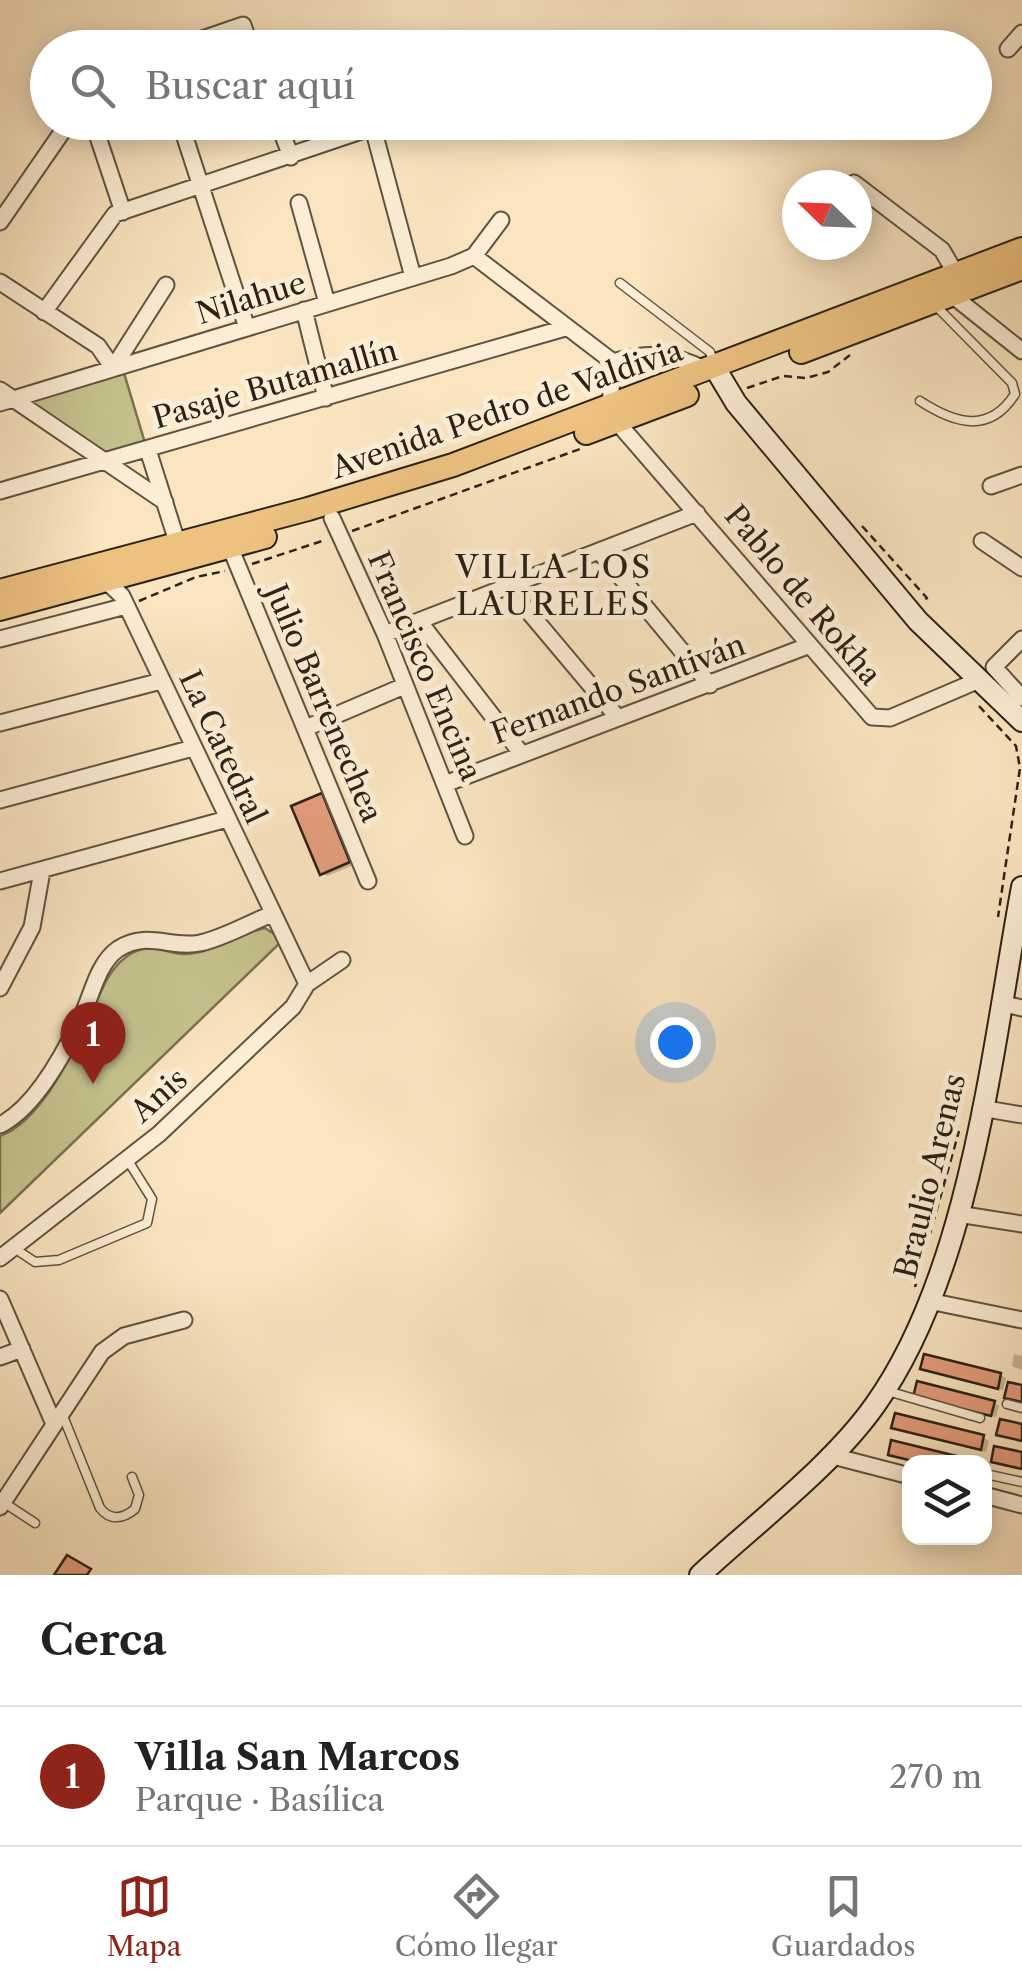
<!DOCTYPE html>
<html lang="es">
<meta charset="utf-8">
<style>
body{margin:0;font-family:"Libre Caslon Text",serif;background:#f6f6f6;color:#222}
.controls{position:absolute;right:30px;bottom:30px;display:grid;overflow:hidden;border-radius:20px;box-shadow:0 5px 25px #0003}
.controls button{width:90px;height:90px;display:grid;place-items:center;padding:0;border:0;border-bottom:2px solid #e0e0e0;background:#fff;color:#222;font:50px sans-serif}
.compass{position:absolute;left:782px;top:170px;width:90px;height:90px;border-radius:50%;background:#fff;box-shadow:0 5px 25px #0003;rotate:293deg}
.you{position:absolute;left:675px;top:1042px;width:35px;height:35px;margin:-25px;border:8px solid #fff;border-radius:50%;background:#1a73e8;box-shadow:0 0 0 15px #1a73e833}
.badge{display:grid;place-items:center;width:65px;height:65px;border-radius:50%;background:#8f2418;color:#fff;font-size:32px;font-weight:700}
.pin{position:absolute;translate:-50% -82px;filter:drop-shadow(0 2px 5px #0008)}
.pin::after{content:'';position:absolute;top:52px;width:35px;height:30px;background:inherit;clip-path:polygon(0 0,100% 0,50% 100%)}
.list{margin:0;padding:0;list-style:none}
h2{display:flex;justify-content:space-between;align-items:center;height:130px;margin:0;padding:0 40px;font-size:42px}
h2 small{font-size:32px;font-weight:400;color:#767676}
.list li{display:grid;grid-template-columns:65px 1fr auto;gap:30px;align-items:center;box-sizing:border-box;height:140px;padding:0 40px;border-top:2px solid #e0e0e0}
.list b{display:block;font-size:38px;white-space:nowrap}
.list p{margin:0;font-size:32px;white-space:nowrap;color:#767676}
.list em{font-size:32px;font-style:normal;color:#767676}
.icon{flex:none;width:55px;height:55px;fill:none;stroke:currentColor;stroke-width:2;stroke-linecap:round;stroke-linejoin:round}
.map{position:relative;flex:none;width:1022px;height:1575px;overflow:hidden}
.search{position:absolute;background:#fff;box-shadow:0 5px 25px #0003;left:30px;right:30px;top:30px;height:110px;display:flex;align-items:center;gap:25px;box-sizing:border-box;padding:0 35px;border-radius:55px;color:#767676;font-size:38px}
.sheet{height:270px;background:#fff}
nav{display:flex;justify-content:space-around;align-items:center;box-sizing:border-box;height:140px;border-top:2px solid #e0e0e0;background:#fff;font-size:28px;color:#767676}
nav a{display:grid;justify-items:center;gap:5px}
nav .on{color:#8f2418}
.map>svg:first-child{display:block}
.green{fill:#c5c28e;stroke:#787252;stroke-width:2.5}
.shadow{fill:#0003}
.building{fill:#e59d7d;stroke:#2b2217;stroke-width:2.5}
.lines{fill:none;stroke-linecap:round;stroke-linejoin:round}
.lane-casing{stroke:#5f5341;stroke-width:11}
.street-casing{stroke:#5f5341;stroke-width:19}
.secondary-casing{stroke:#2b2217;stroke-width:24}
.primary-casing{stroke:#2b2217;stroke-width:26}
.path{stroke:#2b2217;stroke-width:2.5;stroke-dasharray:8 5;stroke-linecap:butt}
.lane{stroke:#fceed6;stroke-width:8}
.street{stroke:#fceed6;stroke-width:15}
.secondary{stroke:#fceed6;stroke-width:20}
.primary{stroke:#edc280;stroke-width:22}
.labels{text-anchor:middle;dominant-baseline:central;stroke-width:10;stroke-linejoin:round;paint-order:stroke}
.street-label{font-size:30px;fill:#2b2217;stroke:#fceed6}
.neighbourhood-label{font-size:32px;letter-spacing:2.5px;fill:#2b2217;stroke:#fceed6}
</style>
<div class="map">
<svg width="1022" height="1575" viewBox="0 0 1022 1575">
<rect width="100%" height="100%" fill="#fae5c0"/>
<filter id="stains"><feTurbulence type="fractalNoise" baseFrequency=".002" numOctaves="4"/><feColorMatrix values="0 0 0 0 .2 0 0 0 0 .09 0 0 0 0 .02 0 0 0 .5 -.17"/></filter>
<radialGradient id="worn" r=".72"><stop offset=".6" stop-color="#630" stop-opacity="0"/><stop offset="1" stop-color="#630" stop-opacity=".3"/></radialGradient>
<path class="green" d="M124 373 145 443 107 454 28 402Z
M265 928 283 940 0 1213V1136C39 1122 70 1059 87 1023 100 997 106 968 132 953 152 942 165 953 184 954 212 954 239 933 265 928Z"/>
<path class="shadow" d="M322 796 354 865 327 876 322 873Z
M1014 1354 1022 1356V1370L1012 1366Z
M923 1368 1000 1375 1006 1378 1003 1390Z
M922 1399 994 1403 999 1406 996 1417Z
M897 1416 984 1438 989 1441 986 1452 899 1430Z"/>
<path class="building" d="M322 793 350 862 320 875 291 806Z
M924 1354 1001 1373 998 1389 920 1369Z
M917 1381 995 1401 991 1416 913 1397Z
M1008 1382 1022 1385V1402L1004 1398Z
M895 1413 984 1435 981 1450 891 1428Z
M1000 1419 1022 1424V1441L996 1435Z
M891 1440 981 1462H917L888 1455Z
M994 1446 1022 1452V1469L991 1462Z
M67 1555 91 1569 87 1575H54Z"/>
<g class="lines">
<g class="lane-casing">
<path id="lane" d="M620 283 710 352 714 364
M920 401C954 423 989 435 1015 394L1012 383 937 307
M14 1248 35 1262 59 1260 147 1223 152 1199 127 1159
M884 1390 980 1418
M1007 1404 1022 1408
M63 1416 100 1508C110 1521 123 1519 135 1509L139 1495 132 1477
M990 1475 1022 1482
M3 1502 35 1523"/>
</g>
<g class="street-casing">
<path id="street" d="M176 48 243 25 251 48
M1008 49 1022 33
M93 122 123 212
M180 122 247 328
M278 122 291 157
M373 128 413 277
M854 183 942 250 956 274
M299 203 327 303
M0 222 69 122
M474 256 613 362
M0 282 98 346 113 368
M952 295 1022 351
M304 310 326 398
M44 312 115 214 388 122
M613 362C650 351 674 353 708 371
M113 368 166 285
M0 390 165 502
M0 403 451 266 474 256 501 220
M610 407 613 362
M617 422 872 717 890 718 979 680
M148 450 180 551
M991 486 1022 475
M0 491 565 328
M332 518 385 634 465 836
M982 541 1022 568
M230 547 368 881
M599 551 710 685
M105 580 122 596 307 984
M507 586 618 718
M419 621 521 753
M385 634 697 513
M0 639 126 606
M1022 639 994 667 1022 698
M0 723 161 681
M306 728 404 686
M445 784 810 645
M0 800 193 748
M0 881 227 819
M0 988 32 927 42 871
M1000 1003 1022 1008
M981 1108 1022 1115
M0 1125C36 1107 65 1052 82 1016 92 994 98 963 118 949 147 930 171 949 200 943 224 938 249 923 272 914
M958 1214 1022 1224
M0 1258 159 1134 293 1007 307 984 342 960
M0 1299 54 1424
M929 1301 1022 1320
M0 1357 22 1349
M829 1455 910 1476
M984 1495 1022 1505
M0 1507 102 1352 124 1336 184 1320"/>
</g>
<g class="secondary-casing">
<path id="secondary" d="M715 368 736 403 918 621 1022 721
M700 1575C755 1524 833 1465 875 1405 971 1270 992 1049 1022 887"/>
</g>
<g class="primary-casing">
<path id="primary" d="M801 352 1022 268
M586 433 687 395
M0 591 308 509 453 465 1022 249
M0 609 265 537"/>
</g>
<path class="path" d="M747 388 783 376 806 378 828 372 850 355
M862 526 927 598 923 601
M352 531 580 449
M252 564 325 540
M139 601 196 577 225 571
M979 706 1016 746 1020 768 998 917
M915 1287 959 1131"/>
<use href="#lane" class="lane"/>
<use href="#street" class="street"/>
<use href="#secondary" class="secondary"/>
<use href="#primary" class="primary"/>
</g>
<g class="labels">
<g class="street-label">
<text transform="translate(251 298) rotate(-17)">Nilahue</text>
<text transform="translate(275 384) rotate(-16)">Pasaje Butamallín</text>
<text transform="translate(507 409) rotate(-19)">Avenida Pedro de Valdivia</text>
<text transform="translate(803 595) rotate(50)">Pablo de Rokha</text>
<text transform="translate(425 666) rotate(67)">Francisco Encina</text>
<text transform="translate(618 689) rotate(-20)">Fernando Santiván</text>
<text transform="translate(324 703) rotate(67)">Julio Barrenechea</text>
<text transform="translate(223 747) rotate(65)">La Catedral</text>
<text transform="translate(159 1095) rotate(-42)">Anis</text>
<text transform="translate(930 1176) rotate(-76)">Braulio Arenas</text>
</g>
<g class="neighbourhood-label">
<text x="554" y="566">VILLA LOS<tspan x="554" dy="37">LAURELES</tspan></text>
</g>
</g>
<rect width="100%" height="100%" filter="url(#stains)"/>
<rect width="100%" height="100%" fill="url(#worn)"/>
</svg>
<div class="controls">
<button><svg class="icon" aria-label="layers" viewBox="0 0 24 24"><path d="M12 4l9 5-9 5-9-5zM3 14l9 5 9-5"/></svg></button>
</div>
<svg class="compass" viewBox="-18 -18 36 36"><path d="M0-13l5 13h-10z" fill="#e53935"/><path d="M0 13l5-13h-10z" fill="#767676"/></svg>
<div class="you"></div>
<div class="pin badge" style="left:93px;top:1084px">1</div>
<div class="search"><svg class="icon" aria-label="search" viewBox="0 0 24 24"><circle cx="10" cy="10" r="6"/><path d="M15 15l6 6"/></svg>Buscar aquí</div>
</div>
<section class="sheet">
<h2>Cerca<small></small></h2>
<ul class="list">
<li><span class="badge">1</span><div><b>Villa San Marcos</b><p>Parque · Basílica</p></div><em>270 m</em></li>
</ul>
</section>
<nav>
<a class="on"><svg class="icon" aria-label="map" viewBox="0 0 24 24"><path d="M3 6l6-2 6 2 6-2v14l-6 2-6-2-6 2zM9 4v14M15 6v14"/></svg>Mapa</a>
<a><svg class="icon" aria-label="directions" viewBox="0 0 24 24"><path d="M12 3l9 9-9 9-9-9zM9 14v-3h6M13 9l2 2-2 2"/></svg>Cómo llegar</a>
<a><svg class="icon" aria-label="saved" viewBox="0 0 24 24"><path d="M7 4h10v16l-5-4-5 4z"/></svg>Guardados</a>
</nav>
